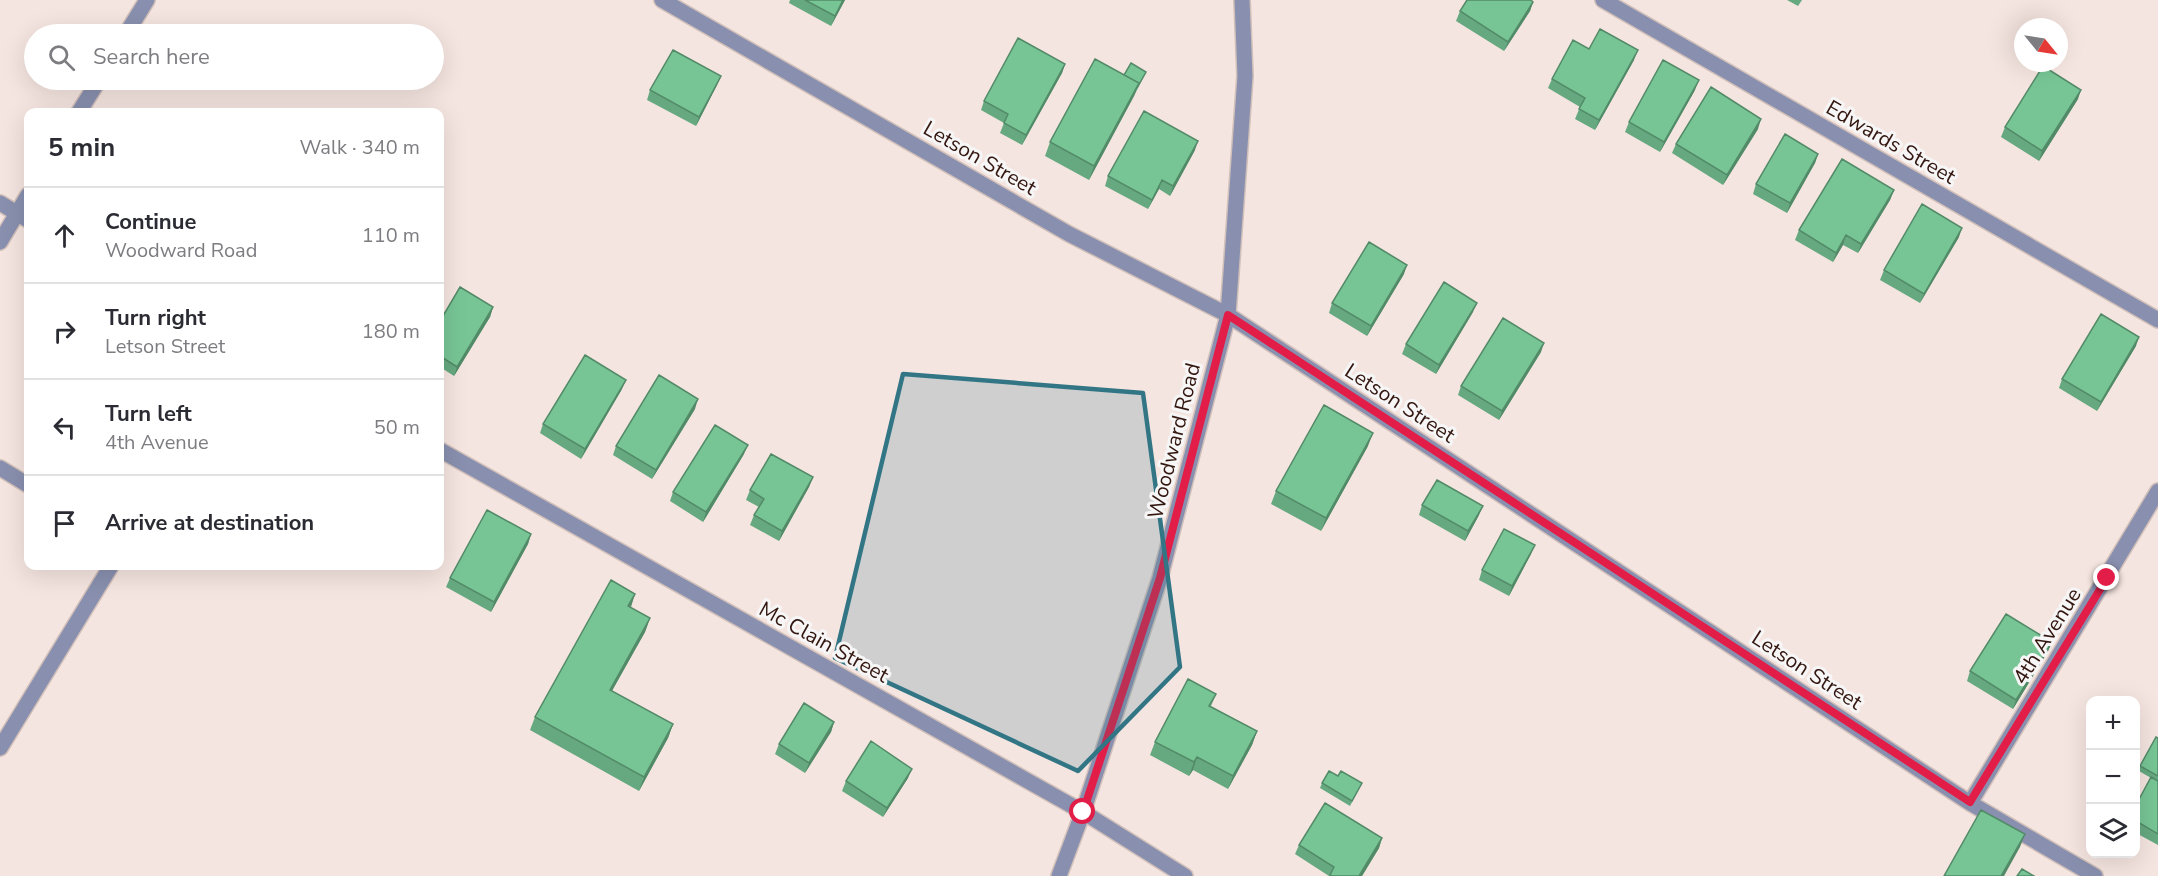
<!DOCTYPE html>
<meta charset="utf-8">
<style>
body{margin:0;font-family:"Nunito Sans",sans-serif;background:#f2f2f3;color:#2b2b33}
.controls{position:absolute;right:18px;bottom:18px;display:grid;overflow:hidden;border-radius:12px;box-shadow:0 6px 24px #0002}
.controls button{width:54px;height:54px;display:grid;place-items:center;padding:0;border:0;border-bottom:2px solid #e1e1e2;background:#fff;color:#2b2b33;font:30px sans-serif}
.compass{position:absolute;left:2014px;top:18px;width:54px;height:54px;border-radius:50%;background:#fff;box-shadow:0 6px 24px #0002;rotate:120deg}
.stop{position:absolute;width:18px;height:18px;margin:-14px;border:4px solid #e11d48;border-radius:50%;background:#fff}
.stop.end{background:#e11d48;border-color:#fff;box-shadow:0 2px 6px #0008}
.list{margin:0;padding:0;list-style:none}
h2{display:flex;justify-content:space-between;align-items:center;height:78px;margin:0;padding:0 24px;font-size:26px}
h2 small{font-size:20px;font-weight:400;color:#7c7c81}
.list li{display:grid;grid-template-columns:39px 1fr auto;gap:18px;align-items:center;box-sizing:border-box;height:96px;padding:0 24px;border-top:2px solid #e1e1e2}
.list b{display:block;font-size:22px;white-space:nowrap}
.list p{margin:0;font-size:20px;white-space:nowrap;color:#7c7c81}
.list em{font-size:20px;font-style:normal;color:#7c7c81}
.icon{flex:none;width:33px;height:33px;fill:none;stroke:currentColor;stroke-width:2;stroke-linecap:round;stroke-linejoin:round}
.map{position:relative;flex:none;width:2158px;height:876px;overflow:hidden}
.search{position:absolute;background:#fff;box-shadow:0 6px 24px #0002;left:24px;top:24px;width:420px;height:66px;display:flex;align-items:center;gap:15px;box-sizing:border-box;padding:0 21px;border-radius:33px;color:#7c7c81;font-size:22px}
.panel{position:absolute;background:#fff;box-shadow:0 6px 24px #0002;left:24px;top:108px;width:420px;height:462px;border-radius:12px}
.map>svg:first-child{display:block}
.lines{fill:none;stroke-linecap:round;stroke-linejoin:round}
.minor-casing{stroke:#d2c0ba;stroke-width:18}
.minor{stroke:#8990af;stroke-width:15}
.wall{fill:#66a980}
.shaded-wall{fill:#538a68}
.building{fill:#77c595;stroke:#538a68;stroke-width:1.5}
.route{stroke:#e11d48;stroke-width:8}
.marked{fill:#327686;fill-opacity:0.2;stroke:#327686;stroke-width:4.5;stroke-linejoin:round}
.labels{text-anchor:middle;dominant-baseline:central;stroke-width:6;stroke-linejoin:round;paint-order:stroke}
.street-label{font-size:21px;fill:#33160f;stroke:#f6f6f6}
</style>
<div class="map">
<svg width="2158" height="876" viewBox="0 0 2158 876">
<rect width="100%" height="100%" fill="#f5e5e0"/>
<g class="lines">
<g class="minor-casing">
<path id="minor" d="M662 0 1069 234 1228 315 1970 803 2095 876
M1603 0 2158 320
M126 34 147 0
M79 112 99 80
M0 203 28 220
M0 242 28 195
M440 450 1083 812 1185 876
M0 468 28 485
M0 748 111 566
M1970 803 2158 491
M1059 876 1083 812 1160 578 1228 315 1245 76 1242 0"/>
</g>
<use href="#minor" class="minor"/>
</g>
<path class="wall" d="M790 0H845L831 26 789 3Z
M1787 0H1802L1798 6Z
M1533 2 1530 11 1504 51 1456 21 1460 11Z
M1589 49 1634 60 1595 130 1575 119 1580 107 1548 88 1552 79Z
M1065 64 1062 73 1022 145 1000 133 1004 123 981 110 984 101Z
M1146 72 1134 96 1089 180 1045 156 1050 142Z
M717 85 696 126 647 100 650 90Z
M1695 90 1660 152 1625 132 1629 122Z
M2078 99 2039 161 2001 137 2005 127Z
M1758 129 1723 185 1672 153 1676 144Z
M1195 150 1170 196 1159 189 1148 209 1105 186 1108 176Z
M1818 154 1815 163 1787 213 1753 194 1756 184Z
M1894 190 1890 200 1858 253 1843 245 1833 262 1795 240 1799 230Z
M1959 237 1920 303 1880 280 1884 270Z
M1404 274 1367 336 1329 313 1332 303Z
M493 307 490 317 454 376 440 367V321Z
M1473 312 1436 374 1402 354 1406 344Z
M2136 346 2097 411 2059 388 2062 379Z
M1541 352 1499 420 1458 395 1461 386Z
M622 389 581 459 540 433 543 424Z
M695 409 652 479 613 455 616 446Z
M1368 446 1321 531 1271 504 1276 491Z
M744 454 703 522 670 501 673 492Z
M813 477 809 487 779 541 750 525 754 515 759 507 746 500 750 490Z
M1422 505 1479 515 1465 541 1419 515Z
M531 534 528 544 491 612 446 587 450 578Z
M1531 554 1509 596 1479 580 1482 570Z
M630 607 650 618 645 632 612 691 673 724 668 738 639 791 530 730 535 717Z
M2052 642 2048 651 2013 709 1967 681 1970 671Z
M1216 694 1211 706 1257 731 1252 745 1228 789 1193 770 1189 776 1150 755 1155 742Z
M834 722 831 732 805 773 775 754 779 744Z
M2158 738V845L2136 833V805L2151 778 2139 771 2140 766Z
M1338 776 1362 783 1350 806 1320 788 1322 783Z
M908 778 883 817 842 791 846 781Z
M1382 838 1379 848 1362 876H1329L1295 854 1299 845Z"/>
<path class="shaded-wall" d="M843 0H845L831 26 835 16Z
M1533 2 1530 11 1504 51 1508 42Z
M1638 50 1634 60 1595 130 1599 120Z
M1065 64 1062 73 1022 145 1026 135Z
M721 76 717 85 696 126 699 117Z
M1699 80 1695 90 1660 152 1664 142Z
M1139 83 1134 96 1089 180 1094 166Z
M2081 90 2078 99 2039 161 2042 151Z
M1761 119 1758 129 1723 185 1727 175Z
M1198 141 1195 150 1170 196 1173 186Z
M1818 154 1815 163 1787 213 1790 203Z
M1162 180 1159 189 1148 209 1152 200Z
M1894 190 1890 200 1858 253 1861 244Z
M1962 228 1959 237 1920 303 1924 294Z
M1846 235 1843 245 1833 262 1836 253Z
M1407 265 1404 274 1367 336 1371 326Z
M1477 303 1473 312 1436 374 1439 365Z
M493 307 490 317 454 376 457 367Z
M2139 337 2136 346 2097 411 2101 402Z
M1544 343 1541 352 1499 420 1502 411Z
M626 380 622 389 581 459 585 449Z
M698 399 695 409 652 479 656 470Z
M1373 433 1368 446 1321 531 1326 518Z
M748 445 744 454 703 522 706 512Z
M813 477 809 487 779 541 782 531Z
M1483 506 1479 515 1465 541 1468 531Z
M531 534 528 544 491 612 494 602Z
M1535 545 1531 554 1509 596 1512 586Z
M635 594 631 607 628 606Z
M650 618 645 632 605 703 610 690Z
M2052 642 2048 651 2013 709 2016 700Z
M834 722 831 732 805 773 809 763Z
M673 724 668 738 639 791 644 777Z
M1257 731 1252 745 1228 789 1233 776Z
M1197 757 1193 770 1189 776 1194 762Z
M912 769 908 778 883 817 887 808Z
M2025 834 2020 847 2004 876H2001Z
M1382 838 1379 848 1362 876H1359Z"/>
<path class="building" d="M805 0H843L835 16Z
M1467 0H1531L1533 2 1508 42 1460 11Z
M1600 29 1638 50 1599 120 1579 109 1585 98 1552 79 1573 40 1589 49Z
M1018 38 1065 64 1026 135 1004 123 1008 114 984 101Z
M673 50 721 76 699 117 650 90Z
M1095 59 1139 83 1094 166 1050 142Z
M1663 60 1699 80 1664 142 1629 122Z
M1131 63 1146 72 1137 88 1139 83 1124 75Z
M2043 66 2081 90 2042 151 2005 127Z
M1711 87 1761 119 1727 175 1676 144Z
M1144 111 1198 141 1173 186 1162 180 1152 200 1108 176Z
M1785 134 1818 154 1790 203 1756 184Z
M1842 159 1894 190 1861 244 1846 235 1836 253 1799 230Z
M1922 204 1962 228 1924 294 1884 270Z
M1369 242 1407 265 1371 326 1332 303Z
M1444 282 1477 303 1439 365 1406 344Z
M460 287 493 307 457 367 440 356V321Z
M2101 314 2139 337 2101 402 2062 379Z
M1503 318 1544 343 1502 411 1461 386Z
M585 355 626 380 585 449 543 424Z
M659 375 698 399 656 470 616 446Z
M1324 405 1373 433 1326 518 1276 491Z
M715 425 748 445 706 512 673 492Z
M771 454 813 477 782 531 754 515 764 499 750 490Z
M1437 480 1483 506 1468 531 1422 505Z
M487 510 531 534 494 602 450 578Z
M1504 529 1535 545 1512 586 1482 570Z
M611 580 635 594 628 606 650 618 610 690 673 724 644 777 535 717Z
M2006 614 2052 642 2016 700 1970 671Z
M1188 679 1216 694 1209 706 1257 731 1233 776 1197 757 1194 762 1155 742Z
M804 703 834 722 809 763 779 744Z
M2156 737 2158 738V776L2140 766Z
M871 741 912 769 887 808 846 781Z
M1329 771 1338 776 1341 771 1362 783 1352 801 1322 783Z
M2151 777 2158 781V834L2136 821V805Z
M1325 803 1382 838 1359 876H1332L1330 875 1334 867 1299 845Z
M1981 810 2025 834 2001 876H1944Z
M2022 869 2034 876H2017Z"/>
<g class="lines">
<path class="route" d="M1083 812 1160 578 1228 315 1970 802 2107 578"/>
</g>
<path class="marked" d="M903 374 1143 393 1180 667 1078 771 835 658Z"/>
<g class="labels">
<g class="street-label">
<text transform="translate(1891 142) rotate(30)">Edwards Street</text>
<text transform="translate(980 158) rotate(30)">Letson Street</text>
<text transform="translate(1400 403) rotate(33)">Letson Street</text>
<text transform="translate(1174 441) rotate(-76)">Woodward Road</text>
<text transform="translate(2047 636) rotate(-58)">4th Avenue</text>
<text transform="translate(824 642) rotate(29)">Mc Clain Street</text>
<text transform="translate(1807 670) rotate(33)">Letson Street</text>
</g>
</g>
</svg>
<div class="controls">
<button>+</button>
<button>−</button>
<button><svg class="icon" aria-label="layers" viewBox="0 0 24 24"><path d="M12 4l9 5-9 5-9-5zM3 14l9 5 9-5"/></svg></button>
</div>
<svg class="compass" viewBox="-18 -18 36 36"><path d="M0-13l5 13h-10z" fill="#e53935"/><path d="M0 13l5-13h-10z" fill="#7c7c81"/></svg>
<div class="stop" style="left:1083px;top:812px"></div>
<div class="stop end" style="left:2107px;top:578px"></div>
<div class="search"><svg class="icon" aria-label="search" viewBox="0 0 24 24"><circle cx="10" cy="10" r="6"/><path d="M15 15l6 6"/></svg>Search here</div>
<section class="panel">
<h2>5 min<small>Walk · 340 m</small></h2>
<ul class="list">
<li><svg class="icon" aria-label="ahead" viewBox="0 0 24 24"><path d="M12 20V5M6 11l6-6 6 6"/></svg><div><b>Continue</b><p>Woodward Road</p></div><em>110 m</em></li>
<li><svg class="icon" aria-label="right" viewBox="0 0 24 24"><path d="M7 20v-9h11M14 6l5 5-5 5"/></svg><div><b>Turn right</b><p>Letson Street</p></div><em>180 m</em></li>
<li><svg class="icon" aria-label="left" viewBox="0 0 24 24"><path d="M17 20v-9H6M10 6l-5 5 5 5"/></svg><div><b>Turn left</b><p>4th Avenue</p></div><em>50 m</em></li>
<li><svg class="icon" aria-label="arrive" viewBox="0 0 24 24"><path d="M6 21V4h12l-3 4 3 4H6"/></svg><div><b>Arrive at destination</b></div></li>
</ul>
</section>
</div>
